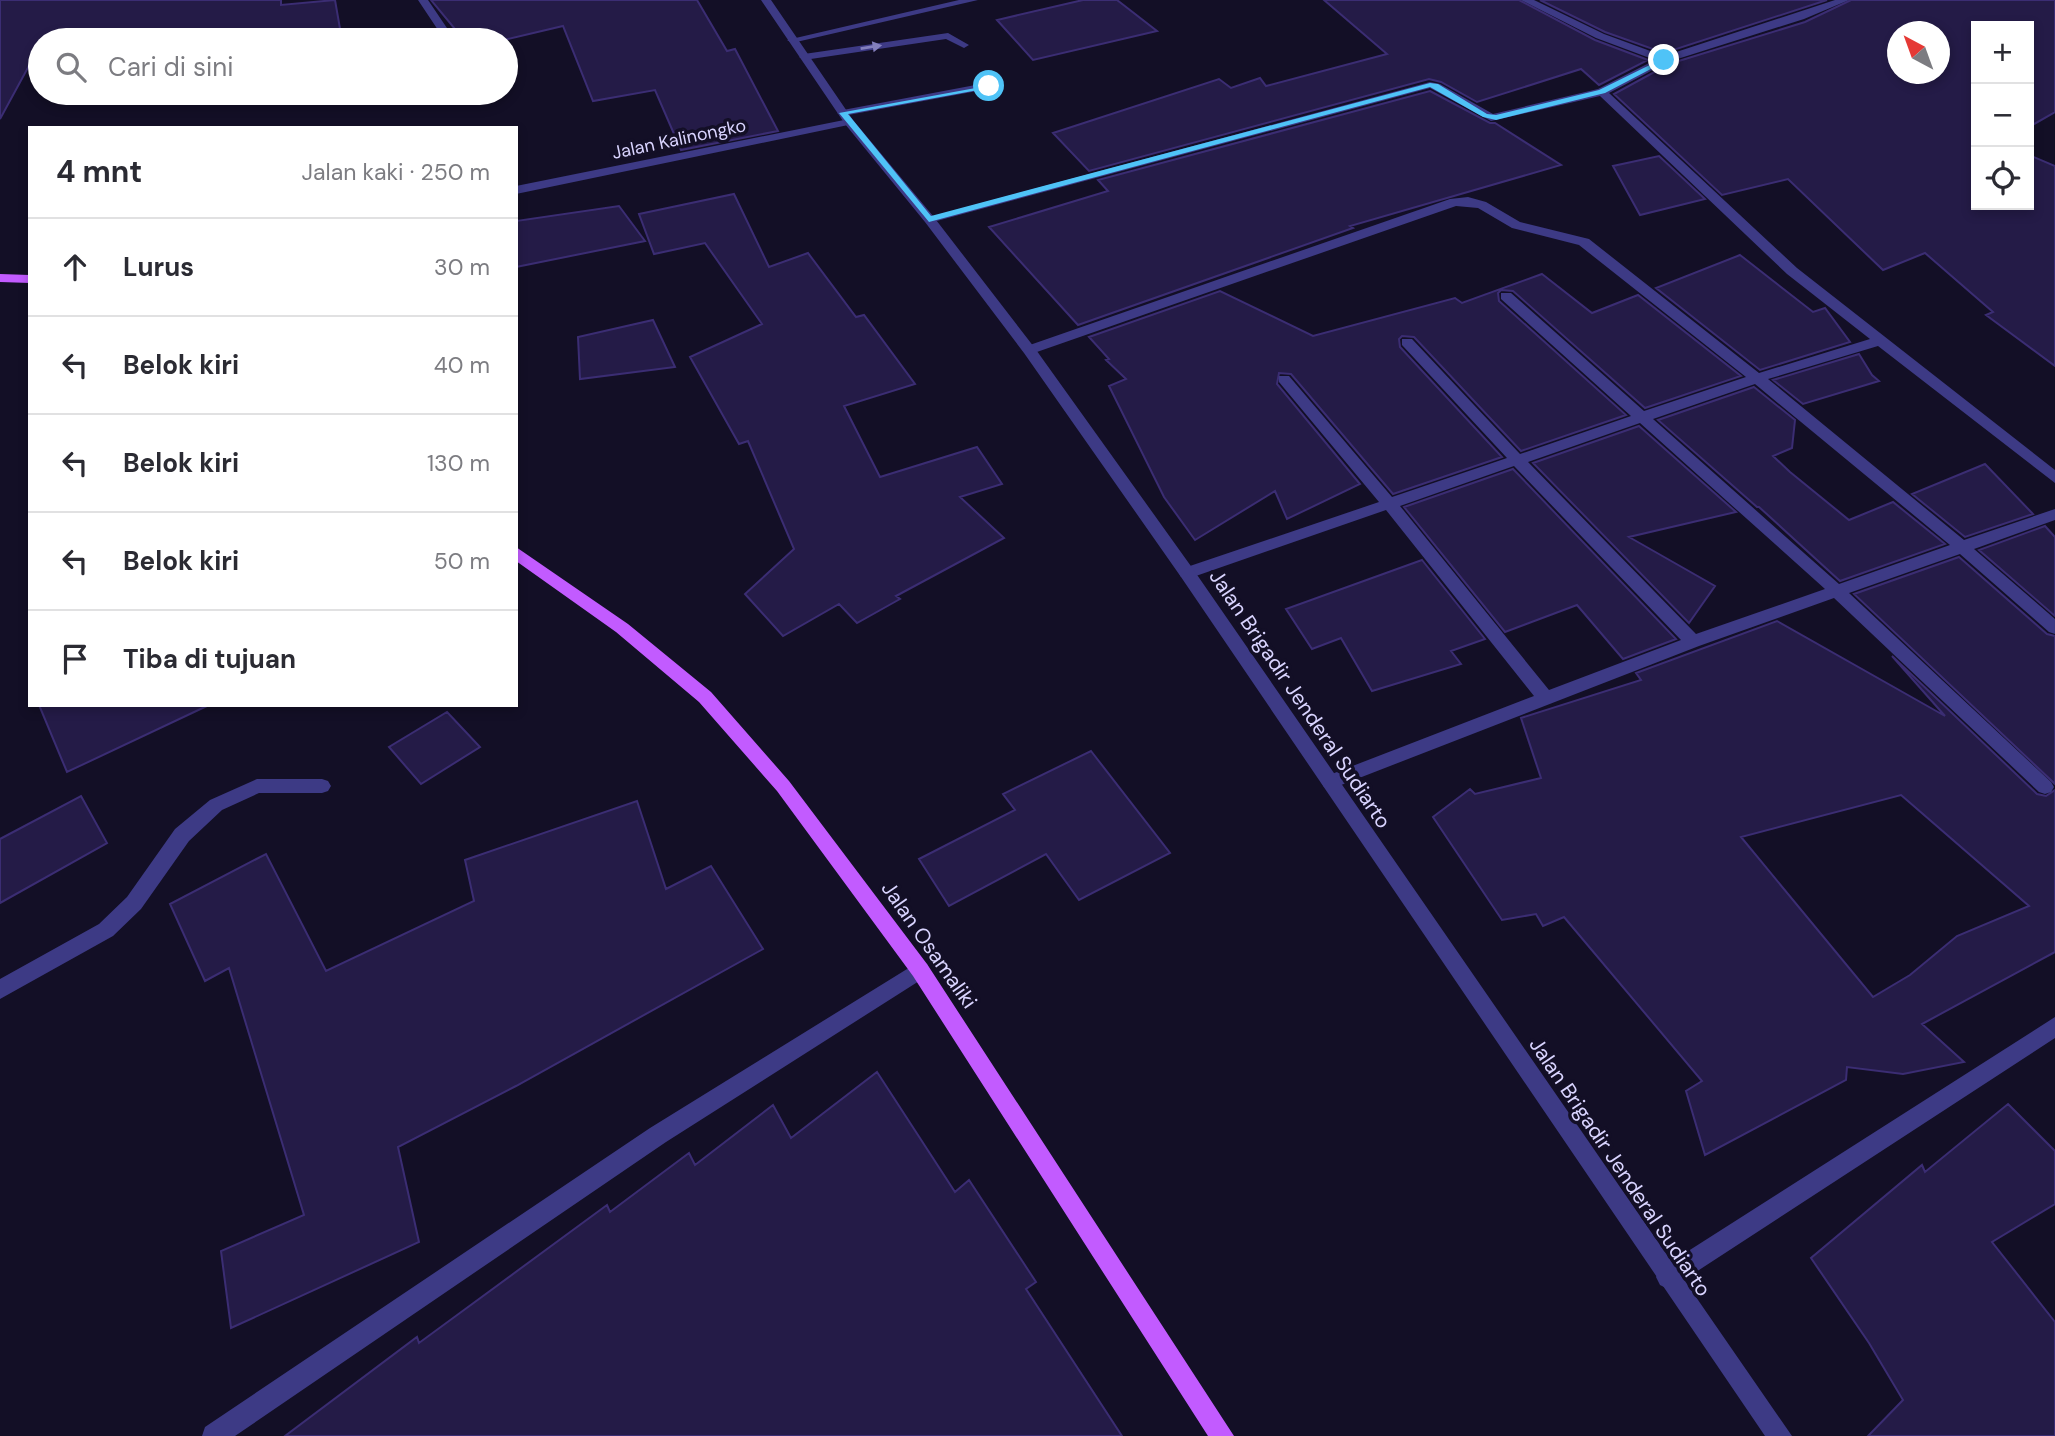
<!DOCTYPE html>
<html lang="id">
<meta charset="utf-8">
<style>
body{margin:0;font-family:"DM Sans",sans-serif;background:#f2f2f3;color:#2b2b33}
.controls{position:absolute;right:21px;top:21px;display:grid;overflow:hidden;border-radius:0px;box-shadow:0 4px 10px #0003}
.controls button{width:63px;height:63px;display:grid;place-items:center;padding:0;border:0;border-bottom:2px solid #e1e1e2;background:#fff;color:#2b2b33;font:35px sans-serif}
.compass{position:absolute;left:1887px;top:21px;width:63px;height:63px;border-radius:50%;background:#fff;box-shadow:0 4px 10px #0003;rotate:319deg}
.stop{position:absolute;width:21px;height:21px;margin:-16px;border:5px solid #4fc3f7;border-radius:50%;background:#fff}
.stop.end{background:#4fc3f7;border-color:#fff;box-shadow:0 2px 7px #0008}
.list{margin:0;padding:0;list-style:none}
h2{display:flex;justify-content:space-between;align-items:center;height:91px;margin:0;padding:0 28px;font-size:30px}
h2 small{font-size:23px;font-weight:400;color:#7c7c81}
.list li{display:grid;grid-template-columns:46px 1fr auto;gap:21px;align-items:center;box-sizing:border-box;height:98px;padding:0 28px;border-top:2px solid #e1e1e2}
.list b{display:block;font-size:26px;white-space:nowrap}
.list em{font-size:23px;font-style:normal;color:#7c7c81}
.icon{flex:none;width:38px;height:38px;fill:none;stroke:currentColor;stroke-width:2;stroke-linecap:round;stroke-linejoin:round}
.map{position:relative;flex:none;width:2055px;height:1436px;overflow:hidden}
.search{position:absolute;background:#fff;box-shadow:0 4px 10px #0003;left:28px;top:28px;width:490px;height:77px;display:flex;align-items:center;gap:18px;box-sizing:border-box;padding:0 24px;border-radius:38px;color:#7c7c81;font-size:26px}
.panel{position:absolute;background:#fff;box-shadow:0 4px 10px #0003;left:28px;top:126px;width:490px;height:581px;border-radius:0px}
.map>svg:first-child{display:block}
.building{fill:#241b47;stroke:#3b2d73;stroke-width:2;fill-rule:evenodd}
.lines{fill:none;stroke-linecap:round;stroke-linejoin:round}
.service{fill:#3d3a85;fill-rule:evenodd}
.minor{fill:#3d3a85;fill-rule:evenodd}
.tertiary{fill:#3d3a85;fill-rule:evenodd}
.primary{fill:#c25bff;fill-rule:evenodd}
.oneway{fill:#837fbc}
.route{fill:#4fc3f7}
.labels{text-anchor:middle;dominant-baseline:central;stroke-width:7;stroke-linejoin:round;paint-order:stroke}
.far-street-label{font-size:18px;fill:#d9d4ff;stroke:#130f26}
.street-label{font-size:21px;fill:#d9d4ff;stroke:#130f26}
</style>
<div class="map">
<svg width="2055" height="1436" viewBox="0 0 2055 1436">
<rect width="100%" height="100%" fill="#130f26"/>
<path class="building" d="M0 0H281V5L335 0 342 40H214L213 34 178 40H40V62H31L0 119Z
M431 0H697L727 51 735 49 778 131 681 150 655 90 593 101 563 26 504 40H464Z
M1083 0H1117L1157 31 1033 60 997 20Z
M1324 0H1519L1595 40 1648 60 1599 85 1581 69 1477 102 1441 82 1429 79 1089 171 1053 133 1219 79 1231 88 1260 78 1266 86 1387 54Z
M1540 0H1827L1664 53 1605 32Z
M1851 0H2055V112L2029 127V26H1976V205H2029V155L2055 166V366L1986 315 1993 312 1925 253 1883 270 1788 179 1722 195 1614 94 1669 64 1805 22ZM1898 32H1940V74H1898Z
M1430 91 1490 123H1495L1561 165 1350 226 1353 228 1078 325 989 227 1108 191 1098 180Z
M1659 156 1705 199 1640 215 1613 166Z
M734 194 769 267 808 253 856 317 864 315 915 384 844 406 880 477 977 447 1002 484 960 497 1004 538 896 596 900 599 857 623 839 604 783 636 745 594 794 549 748 441 739 444 690 357 762 324 705 243 654 254 639 214Z
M619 206 645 241 516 267V221Z
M1740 255 1813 312 1825 308 1850 342 1760 370 1656 288Z
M1542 274 1592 313 1638 295 1741 376 1645 408 1513 291 1501 290 1498 293 1499 301 1626 415 1521 451 1414 337 1402 336 1399 339 1400 347 1502 457 1393 494 1291 374 1279 373 1277 384 1360 484 1287 519 1275 491 1195 540 1164 497 1109 386 1126 379 1106 360 1109 359 1089 337 1220 291 1313 336 1455 298 1462 303Z
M653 320 675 367 580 379 578 337Z
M1859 354 1872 375 1879 381 1803 404 1773 380Z
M1754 387 1795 420 1792 448 1773 456 1790 472 1849 520 1893 502 1945 544 1840 581 1759 507H1757L1658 420Z
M1639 426 1736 512 1629 537 1715 586 1689 623 1533 463Z
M1985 464 2033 514 1965 537 1912 494Z
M1513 469 1676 639 1623 659 1577 605 1505 632 1404 507Z
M2045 526 2055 537V616L1979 550Z
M1959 557 2047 634 2055 636V784L1854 594Z
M1422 560 1485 639 1451 651 1461 664 1372 691 1341 638 1312 649 1286 609Z
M1777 621 1945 716 1892 656 2037 794 2046 796 2055 790V952L1922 1024 1964 1062 1903 1074 1847 1067 1846 1080 1705 1155 1686 1091 1702 1081 1564 917 1543 926 1536 914 1502 920 1433 817 1470 789 1475 794 1541 778 1521 718 1641 680 1636 673ZM1901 795 2029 906 1957 936 1910 975 1873 997 1741 837Z
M39 705H209L67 772Z
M447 712 480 747 421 784 389 747Z
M1091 751 1170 853 1079 900 1046 854 949 906 919 859 1015 810 1003 794Z
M81 796 107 843 0 903V839Z
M637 801 666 889 711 866 763 949 516 1086 398 1147 419 1242 231 1328 221 1251 304 1215 229 968 205 981 170 904 266 854 326 971 474 901 465 860Z
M877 1072 955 1192 969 1180 1036 1282 1026 1289 1122 1436H285L417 1337 419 1343 607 1205 610 1212 689 1153 695 1165 773 1105 791 1138Z
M2008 1104 2055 1151V1204L1992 1242 2055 1322V1436H1868L1903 1400 1869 1343 1811 1258 1922 1165 1925 1172Z"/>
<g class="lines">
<path class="service" d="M948 33 969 45 964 48 946 39 804 60 799 57 804 54Z
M994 73 1004 82 993 88 843 116 837 113 843 110 986 83 992 81 988 76Z"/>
<path class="minor" d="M418 0H428L451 34C444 41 433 40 423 40L440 33Z
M959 0H978L792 43 787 40Z
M1521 0H1534L1604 34 1664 56 1835 0H1849L1804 19 1668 62 1609 93 1797 268 2055 470V483L1878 346 1768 379 1964 540 2055 509V520L1974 549 2055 619V634L2049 632 1960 554 1849 593 2051 782 2054 787 2051 792 2045 794 2039 792 1834 598 1699 646 1336 787 1330 789 1324 787 1321 782 1324 777 1534 696 1386 510 1193 577H1181L1179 573 1181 569 1379 502 1279 382V376H1289L1392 497 1507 458 1402 345V339H1412L1520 454 1631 416 1501 299V293H1511L1644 411 1746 377 1579 245 1512 228 1478 208 1456 206 1034 353 1029 354 1022 350 1024 347 1450 199 1468 197 1486 202 1520 222 1589 239 1759 373 1870 339 1787 274 1600 96 1491 121 1430 88 933 222 929 223 923 219 1430 82 1440 84 1493 114 1598 89 1655 60 1596 38ZM1755 384 1950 545 1839 584 1653 419ZM1640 423 1825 589 1696 634 1528 462ZM1514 466 1681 640 1549 690 1400 506Z
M849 119 853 120V124L516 194V186Z
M257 779H322L328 781 331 786 328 791 322 793H259L222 810 189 841 141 909 113 936 0 999V979L99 924 127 897 175 829 210 800Z
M920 961 927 964 930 970 927 976 666 1142 235 1436H202L205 1427 650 1128Z
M2055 1017V1038L1676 1285 1668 1289 1660 1285 1656 1277 1660 1269Z"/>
<path class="tertiary" d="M761 0H771L853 120 933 216 1034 347 1193 569 1792 1436H1765L1181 577 1024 353 925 222 845 124Z"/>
<path class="primary" d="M0 274 30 275V283L0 282Z
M516 547 628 624 711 692 789 781 927 964 1234 1436H1208L913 976 777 791 699 702 616 632 516 561Z"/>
</g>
<defs><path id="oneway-solid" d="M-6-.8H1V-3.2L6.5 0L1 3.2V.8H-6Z" transform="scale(1.75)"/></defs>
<use class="oneway" href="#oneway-solid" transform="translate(871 47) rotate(-9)"/>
<path class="route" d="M1662 59 1668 60 1605 93 1496 120 1483 117 1430 87 929 222 839 113 992 85 989 88 848 114 931 216 1430 83 1438 84 1487 114 1496 115 1599 90Z"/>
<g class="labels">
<g class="far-street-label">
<text transform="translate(679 139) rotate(-12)">Jalan Kalinongko</text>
</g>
<g class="street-label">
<text transform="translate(1300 699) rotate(56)">Jalan Brigadir Jenderal Sudiarto</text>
<text transform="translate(929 945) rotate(55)">Jalan Osamaliki</text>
<text transform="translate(1620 1167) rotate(56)">Jalan Brigadir Jenderal Sudiarto</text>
</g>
</g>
</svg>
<div class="controls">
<button>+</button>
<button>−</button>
<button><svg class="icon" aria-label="locate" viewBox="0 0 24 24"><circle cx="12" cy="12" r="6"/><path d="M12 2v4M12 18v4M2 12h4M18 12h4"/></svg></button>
</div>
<svg class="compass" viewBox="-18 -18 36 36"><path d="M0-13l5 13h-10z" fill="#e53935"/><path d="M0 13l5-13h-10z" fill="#7c7c81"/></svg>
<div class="stop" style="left:989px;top:86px"></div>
<div class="stop end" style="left:1664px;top:60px"></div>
<div class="search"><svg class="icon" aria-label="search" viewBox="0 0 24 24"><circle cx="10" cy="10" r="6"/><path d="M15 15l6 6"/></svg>Cari di sini</div>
<section class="panel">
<h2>4 mnt<small>Jalan kaki · 250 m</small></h2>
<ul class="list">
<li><svg class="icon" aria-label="ahead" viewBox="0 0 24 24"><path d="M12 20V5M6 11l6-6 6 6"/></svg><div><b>Lurus</b></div><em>30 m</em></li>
<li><svg class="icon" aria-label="left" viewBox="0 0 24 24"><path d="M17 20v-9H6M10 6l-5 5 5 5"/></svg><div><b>Belok kiri</b></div><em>40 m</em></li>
<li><svg class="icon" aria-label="left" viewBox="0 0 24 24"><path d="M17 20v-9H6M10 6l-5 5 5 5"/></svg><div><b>Belok kiri</b></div><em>130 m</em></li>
<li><svg class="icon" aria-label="left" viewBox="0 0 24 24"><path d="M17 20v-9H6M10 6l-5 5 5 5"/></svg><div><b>Belok kiri</b></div><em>50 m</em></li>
<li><svg class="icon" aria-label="arrive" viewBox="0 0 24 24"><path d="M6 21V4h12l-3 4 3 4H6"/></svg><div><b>Tiba di tujuan</b></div></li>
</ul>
</section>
</div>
